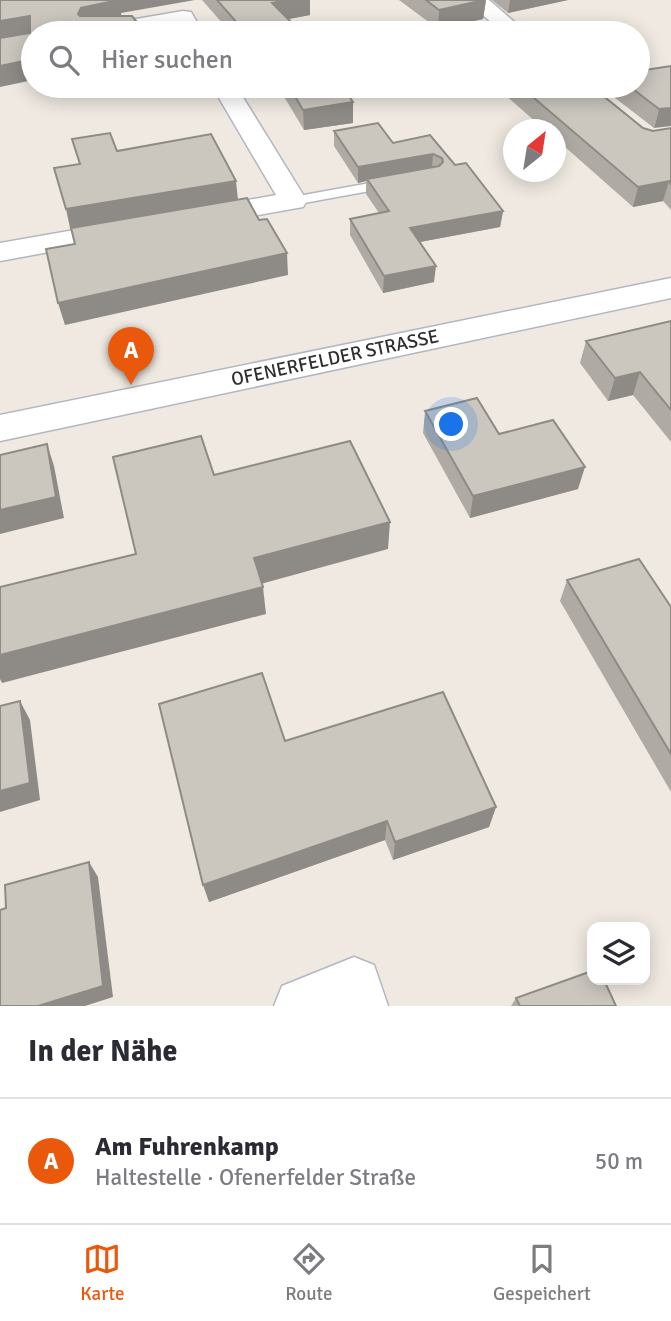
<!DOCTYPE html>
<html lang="de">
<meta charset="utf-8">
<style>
body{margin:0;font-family:Signika,sans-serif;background:#f7f7f7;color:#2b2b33}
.controls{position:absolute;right:21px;bottom:21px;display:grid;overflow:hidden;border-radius:14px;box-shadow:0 4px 18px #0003}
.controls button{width:63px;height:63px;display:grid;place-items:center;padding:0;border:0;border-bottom:2px solid #e1e1e2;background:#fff;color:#2b2b33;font:35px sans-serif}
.compass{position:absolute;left:503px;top:119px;width:63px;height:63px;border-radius:50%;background:#fff;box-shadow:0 4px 18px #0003;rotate:30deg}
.you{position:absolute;left:452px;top:425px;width:24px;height:24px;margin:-18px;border:5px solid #fff;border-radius:50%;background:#1a73e8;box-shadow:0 0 0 10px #1a73e833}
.badge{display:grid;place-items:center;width:46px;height:46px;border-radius:50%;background:#ea580c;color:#fff;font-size:23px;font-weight:700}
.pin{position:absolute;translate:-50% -58px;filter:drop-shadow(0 2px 4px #0008)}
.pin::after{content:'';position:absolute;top:37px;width:24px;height:21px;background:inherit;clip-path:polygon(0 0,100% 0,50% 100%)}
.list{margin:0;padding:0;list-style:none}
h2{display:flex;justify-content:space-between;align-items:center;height:91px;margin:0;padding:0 28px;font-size:30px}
h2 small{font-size:23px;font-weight:400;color:#7c7c81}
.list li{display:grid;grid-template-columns:46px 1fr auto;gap:21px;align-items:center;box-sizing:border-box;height:126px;padding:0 28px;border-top:2px solid #e1e1e2}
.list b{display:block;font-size:26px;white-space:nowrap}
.list p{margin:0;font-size:23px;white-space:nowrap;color:#7c7c81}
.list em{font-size:23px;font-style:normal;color:#7c7c81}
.icon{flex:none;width:38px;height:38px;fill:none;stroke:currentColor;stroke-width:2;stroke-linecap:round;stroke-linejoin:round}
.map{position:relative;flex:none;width:671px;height:1006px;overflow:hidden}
.search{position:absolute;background:#fff;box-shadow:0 4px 18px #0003;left:21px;right:21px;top:21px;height:77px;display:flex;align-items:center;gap:18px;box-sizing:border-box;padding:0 24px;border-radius:38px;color:#7c7c81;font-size:26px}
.sheet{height:217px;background:#fff}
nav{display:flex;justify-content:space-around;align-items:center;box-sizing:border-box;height:98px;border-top:2px solid #e1e1e2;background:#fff;font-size:19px;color:#7c7c81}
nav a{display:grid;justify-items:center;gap:4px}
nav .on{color:#ea580c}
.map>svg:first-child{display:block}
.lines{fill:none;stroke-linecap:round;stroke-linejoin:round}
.lane-casing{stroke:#b4b7c1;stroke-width:3}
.street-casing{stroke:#b4b7c1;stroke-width:3}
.secondary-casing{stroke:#b4b7c1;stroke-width:3}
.lane{fill:#fff;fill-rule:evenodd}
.street{fill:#fff;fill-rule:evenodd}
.secondary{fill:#fff;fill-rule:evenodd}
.wall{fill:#afaba4}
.shaded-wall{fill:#8e8b86}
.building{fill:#cbc7bf;stroke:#8e8b86;stroke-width:2}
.labels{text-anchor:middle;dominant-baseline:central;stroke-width:5;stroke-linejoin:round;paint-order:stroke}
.street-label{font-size:19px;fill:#2e2e2e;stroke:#fff}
</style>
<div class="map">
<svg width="671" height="1006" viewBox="0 0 671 1006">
<rect width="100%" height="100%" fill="#efe9e1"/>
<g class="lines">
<g class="lane-casing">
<path id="lane" d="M392 179 399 183 397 186 293 205 286 201 293 197Z"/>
</g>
<g class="street-casing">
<path id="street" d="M466 0H489L527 33H503Z
M183 11 191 12 203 33H181L176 25 130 33H84L87 28 95 26Z
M212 86H236L307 201 303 207 202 225 192 222 188 216 192 210 276 195Z
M126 221 136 224 140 230 136 236 0 261V243Z
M354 957 374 965 388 1006H274L282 986Z"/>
</g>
<g class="secondary-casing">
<path id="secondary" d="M671 278V298L0 441V415Z"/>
</g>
<use href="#lane" class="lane"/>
<use href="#street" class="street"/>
<use href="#secondary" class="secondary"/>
</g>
<path class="wall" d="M202 0H310V15L288 19 302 33H231Z
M399 0H486L483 19 438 29Z
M492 0H568L508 13Z
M671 66 654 128 610 94 612 86H638Z
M276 86H342L353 102V123L304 130 280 90Z
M495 86H591L643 128 653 131 671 128V210L663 201 633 207 556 139V130H545Z
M334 131 393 143 430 135 455 165 503 211 500 227 420 242 434 282 383 293 350 235V219L379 213 366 194V181L358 183 334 146Z
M671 321V442L633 395 608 401 580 363 586 341Z
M425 411 499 434 578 489 470 518 423 433Z
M567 580 671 607V792L560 601Z
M285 741 496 807 489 827 393 860 385 840 209 902Z
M516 998 616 1006H511Z"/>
<path class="shaded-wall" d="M116 0H195L121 13 122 19 81 33 78 14 81 8Z
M289 0H310V15L273 22 272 3Z
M486 0 483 19 438 29 439 10Z
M510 0H568L508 13Z
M30 16 34 33 0 41V21Z
M33 59V80L0 87V66Z
M353 102V123L304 130 303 110Z
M671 108V126L654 128 659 109Z
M433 154 432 169 367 179 366 181 358 183V167Z
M236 181 238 200 70 228 66 209Z
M669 181 663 201 633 207 638 187Z
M503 211 500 227 409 244 410 228Z
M287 253 288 275 65 325 58 303Z
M436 266 434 282 383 293 384 276Z
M640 372 633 395 608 401 615 378Z
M47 444 54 466 64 518 0 534V510Z
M585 467 578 489 470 518 473 496Z
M390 522 388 549 257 585 254 558Z
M263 587 266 614 2 683 0 679V655Z
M20 701 30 720 40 800 0 812V791Z
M496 807 489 827 393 860 395 842Z
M387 821 385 840 209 902 203 885Z
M89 862 98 877 113 997 85 1006H38Z"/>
<path class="building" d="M0 0H118L81 8 78 14 80 16H132L146 33H33V59L0 66V38L30 33V16L0 21Z
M217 0H289L272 3 302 33H246Z
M426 0H484L439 10Z
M489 22 504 33H480Z
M671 66V108L659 109 629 86H638V71Z
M289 86H342L353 102 303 110Z
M520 86H591L643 128 653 131 671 128V184L669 181 638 187Z
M378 123 393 143 430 135 455 165 466 163 503 211 410 228 436 266 384 276 350 219 389 211 367 179 439 166 443 162 442 158 433 154 358 167 334 131Z
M110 133 117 151 211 134 236 181 66 209 54 168 80 164 72 139Z
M247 198 259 220 267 219 287 253 58 303 46 249 75 244 71 228Z
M671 321V410L640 372 615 378 586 341Z
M477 398 499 434 553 420 585 467 473 496 425 411Z
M201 436 214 475 350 441 390 522 254 558 263 587 0 655V587L136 554 113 457Z
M47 444 56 497 0 510V455Z
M639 559 671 607V754L567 580Z
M262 673 285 741 443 692 496 807 395 842 387 821 203 885 159 704Z
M20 701 30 783 0 791V706Z
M89 862 103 986 38 1006H0V910L6 908 5 885Z
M592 971V980H604L616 1006H520L516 998Z"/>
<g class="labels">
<g class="street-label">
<text transform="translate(335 358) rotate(-12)">OFENERFELDER STRASSE</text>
</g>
</g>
</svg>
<div class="controls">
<button><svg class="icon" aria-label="layers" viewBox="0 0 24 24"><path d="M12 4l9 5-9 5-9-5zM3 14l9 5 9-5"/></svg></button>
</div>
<svg class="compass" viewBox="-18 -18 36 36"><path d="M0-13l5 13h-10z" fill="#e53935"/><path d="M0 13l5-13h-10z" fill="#7c7c81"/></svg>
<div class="you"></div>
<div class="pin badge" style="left:131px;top:385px">A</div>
<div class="search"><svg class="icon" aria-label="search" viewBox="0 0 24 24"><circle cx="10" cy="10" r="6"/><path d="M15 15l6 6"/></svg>Hier suchen</div>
</div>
<section class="sheet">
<h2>In der Nähe<small></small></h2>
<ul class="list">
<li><span class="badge">A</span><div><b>Am Fuhrenkamp</b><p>Haltestelle · Ofenerfelder Straße</p></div><em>50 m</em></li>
</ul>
</section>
<nav>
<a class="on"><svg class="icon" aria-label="map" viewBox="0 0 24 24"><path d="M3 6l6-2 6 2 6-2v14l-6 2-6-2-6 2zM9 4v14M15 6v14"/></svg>Karte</a>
<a><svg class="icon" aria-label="directions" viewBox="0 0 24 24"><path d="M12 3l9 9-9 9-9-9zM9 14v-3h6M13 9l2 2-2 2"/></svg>Route</a>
<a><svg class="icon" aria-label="saved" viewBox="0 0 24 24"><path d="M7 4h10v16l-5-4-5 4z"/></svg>Gespeichert</a>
</nav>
